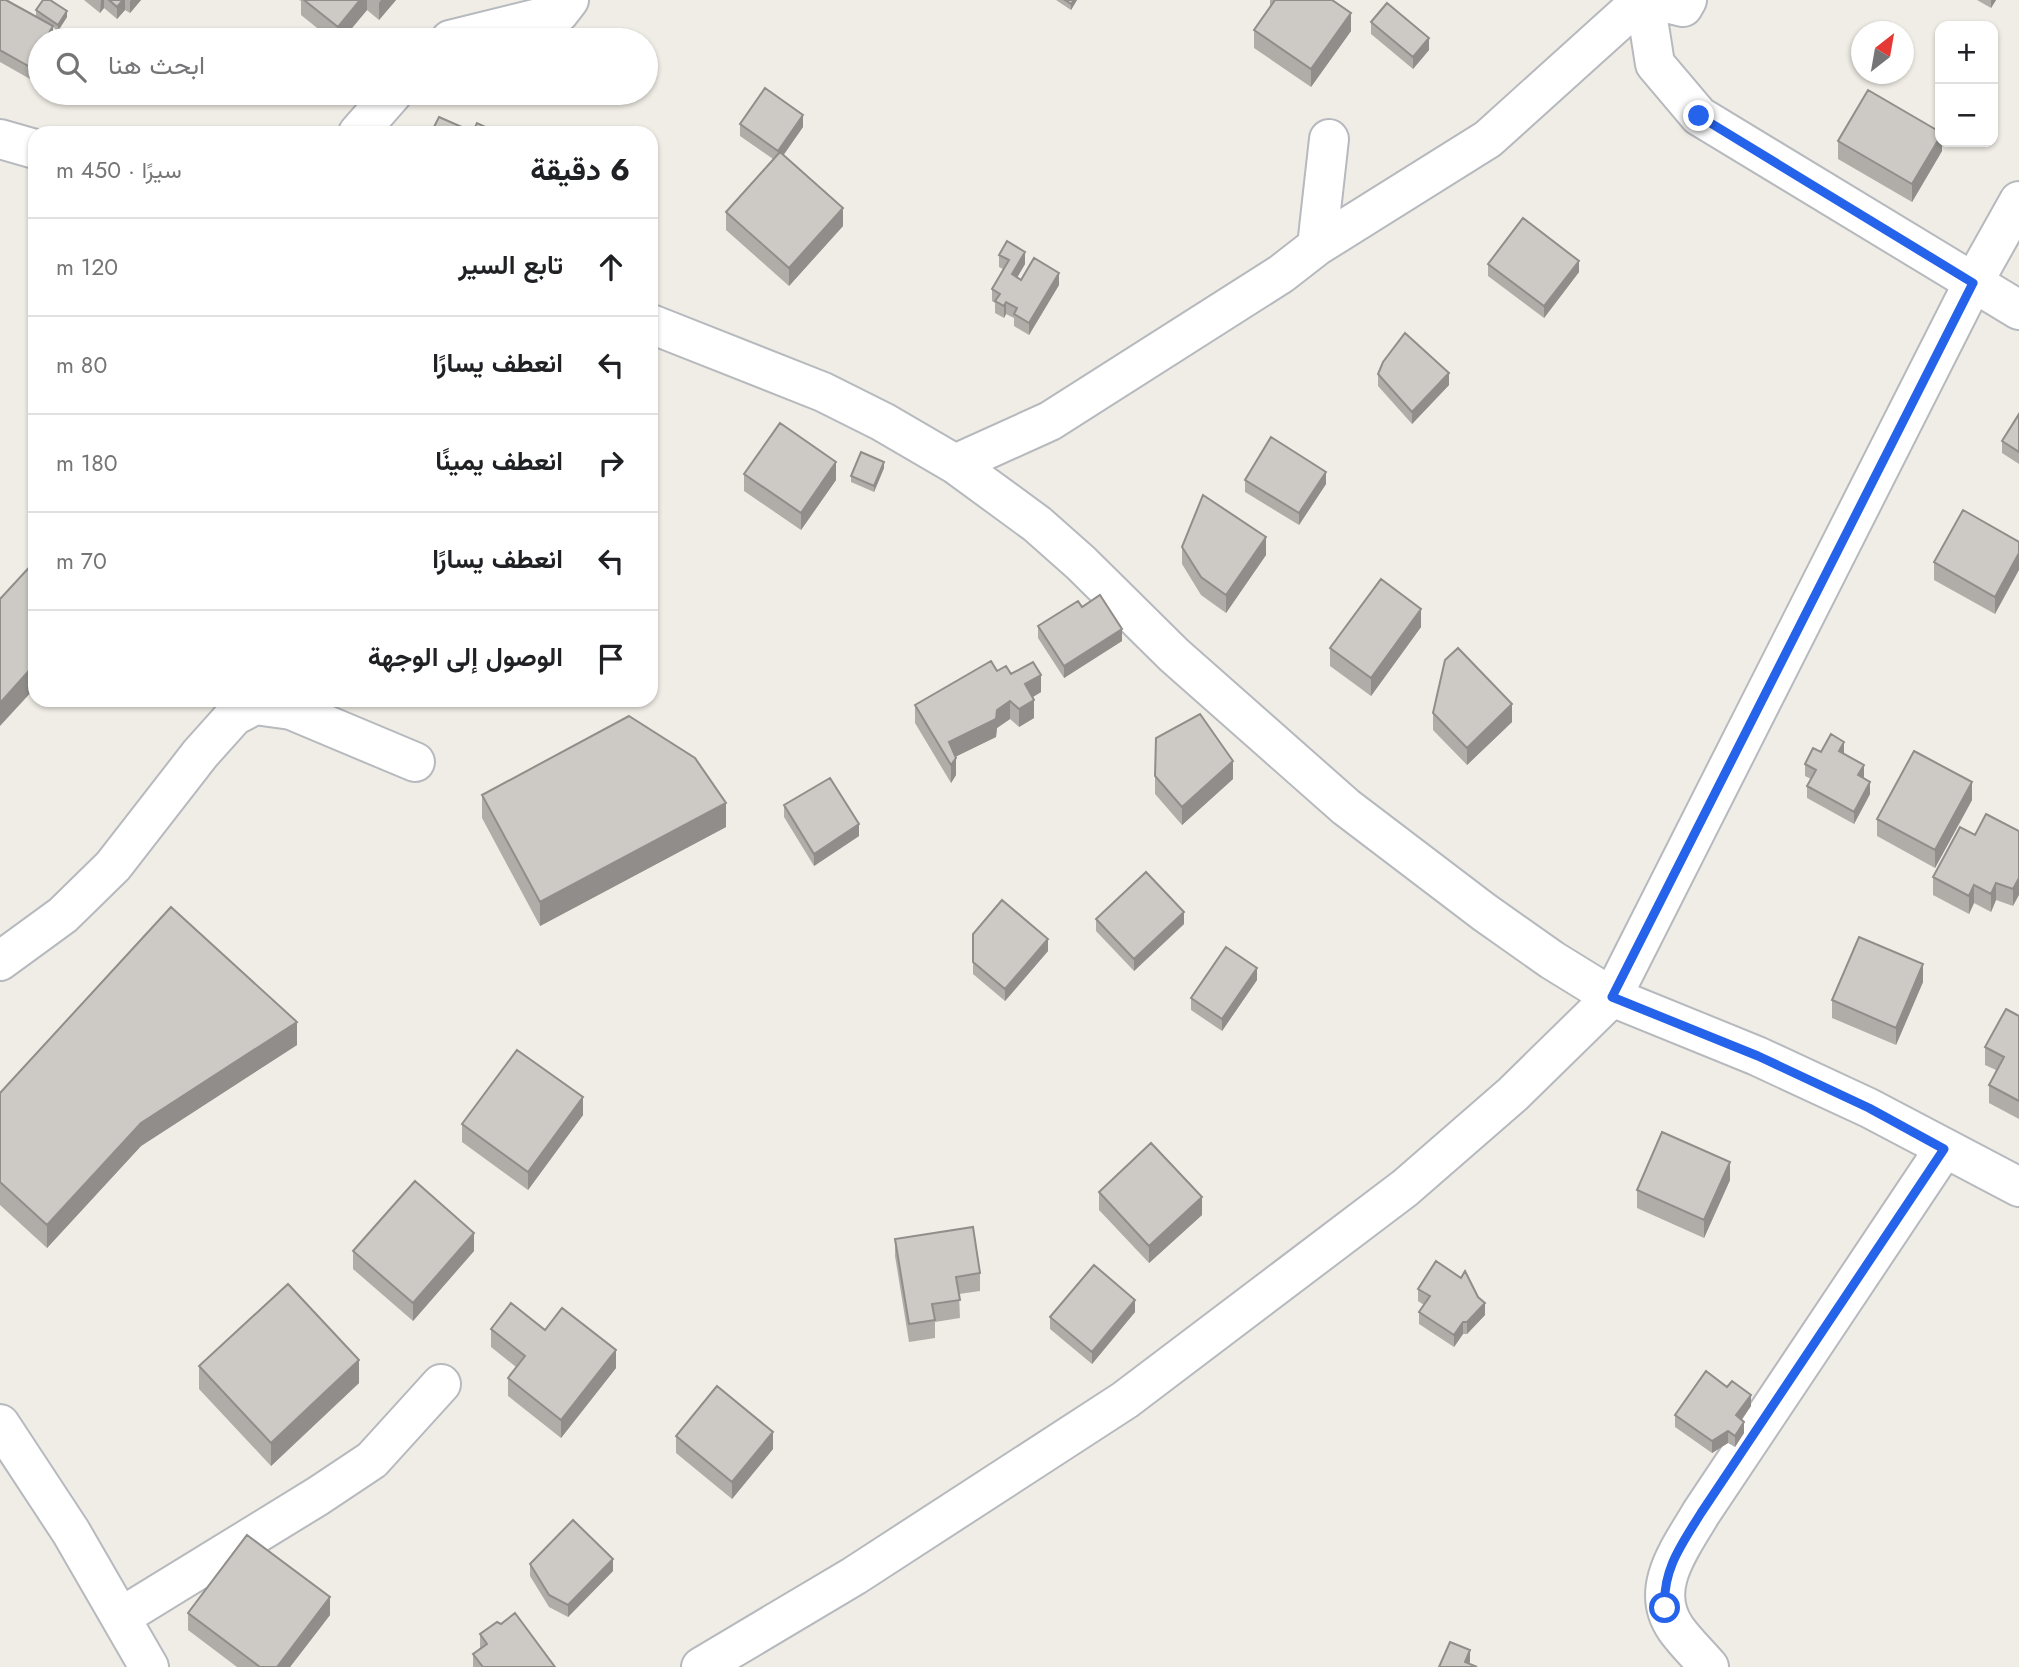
<!DOCTYPE html>
<html lang="ar">
<meta charset="utf-8">
<style>
body{margin:0;font-family:Jost,Vazirmatn,sans-serif;background:#f6f6f6;color:#202124;direction:rtl}
.controls{position:absolute;right:21px;top:21px;display:grid;overflow:hidden;border-radius:14px;box-shadow:0 2px 5px #0004}
.controls button{width:63px;height:63px;display:grid;place-items:center;padding:0;border:0;border-bottom:2px solid #e0e0e0;background:#fff;color:#202124;font:35px sans-serif}
.compass{position:absolute;left:1851px;top:21px;width:63px;height:63px;border-radius:50%;background:#fff;box-shadow:0 2px 5px #0004;rotate:31deg}
.stop{position:absolute;width:21px;height:21px;margin:-16px;border:5px solid #2563eb;border-radius:50%;background:#fff}
.stop.end{background:#2563eb;border-color:#fff;box-shadow:0 2px 7px #0008}
.list{margin:0;padding:0;list-style:none}
h2{display:flex;justify-content:space-between;align-items:center;height:91px;margin:0;padding:0 28px;font-size:30px}
h2 small{font-size:23px;font-weight:400;color:#757577}
.list li{display:grid;grid-template-columns:46px 1fr auto;gap:21px;align-items:center;box-sizing:border-box;height:98px;padding:0 28px;border-top:2px solid #e0e0e0}
.list b{display:block;font-size:26px;white-space:nowrap}
.list em{font-size:23px;font-style:normal;color:#757577}
.icon{flex:none;width:38px;height:38px;fill:none;stroke:currentColor;stroke-width:2;stroke-linecap:round;stroke-linejoin:round}
.map{position:relative;flex:none;width:2019px;height:1667px;overflow:hidden;direction:ltr}
.search{position:absolute;background:#fff;box-shadow:0 2px 5px #0004;left:28px;top:28px;width:630px;height:77px;display:flex;align-items:center;gap:18px;box-sizing:border-box;padding:0 24px;border-radius:38px;color:#757577;font-size:26px}
.panel{position:absolute;background:#fff;box-shadow:0 2px 5px #0004;left:28px;top:126px;width:630px;height:581px;border-radius:21px;direction:rtl}
.map>svg:first-child{display:block}
.lines{fill:none;stroke-linecap:round;stroke-linejoin:round}
.minor-casing{stroke:#b6b9bd;stroke-width:42}
.minor{stroke:#fff;stroke-width:38}
.wall{fill:#b0ada9}
.shaded-wall{fill:#908d8a}
.building{fill:#cdc9c5;stroke:#908d8a;stroke-width:2}
.route{stroke:#2563eb;stroke-width:9}
</style>
<div class="map">
<svg width="2019" height="1667" viewBox="0 0 2019 1667">
<rect width="100%" height="100%" fill="#f0ede6"/>
<g class="lines">
<g class="minor-casing">
<path id="minor" d="M1645 0 1655 64 1699 116 2019 310
M1654 0 1683 7 1687 0
M450 40 559 13 569 0
M358 133 393 93
M0 139 35 149
M1317 246 1488 139 1642 0
M651 324 823 392 883 422 955 464 1037 524 1081 563 1174 655 1346 807 1484 912 1552 960 1612 997 1757 1056 1869 1108 2019 1187
M955 464 1050 421 1281 274 1317 246 1329 139
M0 961 63 915 113 866 200 754 234 716 255 705 291 710 415 762
M0 1424 71 1532 149 1667
M121 1617 318 1496 372 1460 441 1384
M701 1667 854 1576 1125 1400 1405 1188 1513 1094 1612 997 1973 283 2019 201
M1709 1667C1699 1655 1686 1643 1676 1629 1648 1589 1680 1549 1701 1513L1944 1149"/>
</g>
<use href="#minor" class="minor"/>
</g>
<path class="wall" d="M0 0 41 19 36 16V10L67 17 58 31 53 27V38L40 40V61L30 79 0 62Z
M84 0H141L130 13 125 10 117 19 104 8 100 13Z
M299 0H396L379 20 367 10 342 40H332L301 15V1Z
M1056 0H1077L1071 10Z
M1270 0H1332L1351 31 1311 87 1254 48V30L1270 7Z
M1977 0H1996L1991 8Z
M1371 22 1429 50 1413 69 1371 34Z
M740 124 803 127 783 155 843 226 789 286 726 230V212L773 159 740 136Z
M1838 141 1942 142V151L1912 202 1838 159Z
M999 255 1025 264 1017 278 1021 280 1059 285 1029 335 1014 326V318L1006 314 1004 318 995 313V303L992 301V289L1003 269 999 267Z
M1488 264 1579 272 1544 318 1488 276Z
M1378 374 1449 385 1412 424 1378 386Z
M2019 414V464L2002 453V441Z
M884 468 874 492 851 482V476Z
M744 474 836 480 801 530 744 491Z
M1245 480 1326 484 1299 525 1245 492Z
M2019 542 1995 614 1934 580V562Z
M1182 547 1266 555 1226 613 1201 595 1182 564Z
M1082 607 1122 641 1064 678 1038 638V626Z
M1421 627 1371 696 1330 666V648Z
M997 671 1011 674 1041 692 1032 697 1034 718 1019 727 1010 719 997 728 996 737 956 756V775L951 783 915 723V705Z
M1433 713 1512 722 1467 765 1433 730Z
M1821 752 1844 754 1864 777 1870 794 1854 824 1807 798V786L1811 779 1805 776V764Z
M1155 776 1233 779 1182 825 1155 794Z
M482 795 726 827 540 926 482 818Z
M1972 800 1935 868 1877 836V819Z
M784 805 859 836 814 866 784 817Z
M2019 831 2013 906 1996 900 1991 912 1974 903 1969 914 1933 895V877L1975 835Z
M1096 919 1184 924 1134 971 1096 931Z
M973 934 1048 951 1005 1001 973 974Z
M1257 980 1222 1031 1191 1010V998Z
M1923 982 1896 1045 1832 1018V1000Z
M2019 1016V1119L1989 1103V1085L1996 1070 1985 1065V1047Z
M297 1045 141 1146 47 1248 0 1205V1093Z
M583 1115 528 1190 462 1142V1124Z
M1730 1180 1704 1238 1637 1208V1190Z
M1099 1192 1202 1215 1149 1263 1099 1210Z
M895 1239 980 1273V1291L959 1294 960 1318 935 1322V1338L909 1342 895 1256Z
M353 1251H474L413 1321 353 1269Z
M1418 1289 1485 1315 1467 1334H1463L1454 1347 1419 1324V1312L1424 1305 1418 1301Z
M1135 1312 1092 1364 1050 1329V1317Z
M491 1329 545 1330 616 1368 561 1438 508 1396V1378L516 1367 491 1347Z
M199 1366 359 1383 271 1466 199 1389Z
M1751 1406 1742 1420 1744 1433 1735 1447 1728 1443 1712 1453 1675 1427V1415Z
M676 1436 773 1449 732 1499 676 1453Z
M530 1564 613 1571 568 1617 549 1607 530 1576Z
M188 1613 330 1615 290 1667H237L188 1630Z
M480 1634 555 1667H473V1654L480 1648Z"/>
<path class="shaded-wall" d="M101 0H104V8L100 13Z
M123 0H125V10L117 19V7Z
M131 0H141L130 13V1Z
M360 0H367V10L342 40H338V27Z
M381 0H396L379 20V3Z
M1074 0H1077L1071 10V4Z
M1991 0H1996L1991 8Z
M67 11V17L58 31V25Z
M1351 13V31L1311 87V69Z
M53 26V38L51 40H45Z
M1429 38V50L1413 69V57Z
M40 49V61L30 79V67Z
M803 115V127L778 163V151Z
M1940 137V142H1942V151L1912 202V184Z
M843 208V226L789 286V268Z
M1025 252V264L1012 286V274Z
M1579 261V272L1544 318V306Z
M1059 273V285L1029 335V323Z
M1006 302V314L1004 318V306Z
M1449 373V385L1412 424V412Z
M836 462V480L801 530V513Z
M884 462V468L874 492V486Z
M1326 472V484L1299 525V513Z
M1266 537V555L1226 613V595Z
M2019 553V570L1995 614V597Z
M1421 609V627L1371 696V678Z
M1122 629V641L1064 678V666Z
M35 664V688L0 726V703Z
M1041 675V692L1025 702V684Z
M1034 700V718L1019 727V709Z
M1010 701V719L997 728 996 737 949 760V742Z
M1512 704V722L1467 765V748Z
M1844 742V754L1839 751Z
M956 758V775L951 783V765Z
M1233 761V779L1182 825V807Z
M1864 765V777L1858 787V775Z
M1870 782V794L1854 824V812Z
M1972 782V800L1935 868V850Z
M726 803V827L540 926V902Z
M859 824V836L814 866V854Z
M2019 878V895L2013 906V889Z
M1996 883V900L1991 912V894Z
M1974 885V903L1969 914V896Z
M1184 912V924L1134 971V959Z
M1048 939V951L1005 1001V989Z
M1923 964V982L1896 1045V1028Z
M1257 968V980L1222 1031V1019Z
M297 1022V1045L141 1146 47 1248V1225L141 1123Z
M583 1097V1115L528 1190V1172Z
M1730 1162V1180L1704 1238V1220Z
M1202 1197V1215L1149 1263V1246Z
M474 1233V1251L413 1321V1303Z
M1135 1300V1312L1092 1364V1352Z
M1485 1303V1315L1467 1334V1322Z
M1463 1322V1334L1454 1347V1335Z
M616 1350V1368L561 1438V1420Z
M359 1360V1383L271 1466V1443Z
M1751 1395V1406L1736 1427V1415Z
M1744 1422V1433L1735 1447V1436Z
M1728 1431V1443L1712 1453V1441Z
M773 1432V1449L732 1499V1482Z
M613 1559V1571L568 1617V1605Z
M330 1597V1615L290 1667H277Z
M1470 1650V1662L1467 1667 1465 1662Z"/>
<path class="building" d="M0 0H6L53 26 45 40H40V49L30 67 0 50Z
M43 0H50L67 11 58 25 36 10Z
M109 0H123L117 7Z
M304 0H360L338 27Z
M1065 0H1074L1071 4Z
M1275 0H1332L1351 13 1311 69 1254 30Z
M1387 3 1429 38 1413 57 1371 22Z
M765 88 803 115 778 151 740 124Z
M1868 90 1940 132V137L1912 184 1838 141Z
M439 117 473 132 477 123 498 133H431Z
M780 152 843 208 789 268 726 212Z
M1523 218 1579 261 1544 306 1488 264Z
M1007 241 1025 252 1012 274 1021 280 1034 258 1059 273 1029 323 1014 314 1017 308 1006 302 1004 306 995 301 1000 294 992 289 1009 260 999 255Z
M1405 333 1449 373 1412 412 1378 374 1383 362Z
M2019 414V452L2002 441Z
M780 423 836 462 801 513 744 474Z
M1271 437 1326 472 1299 513 1245 480Z
M861 452 884 462 874 486 851 476Z
M1203 495 1266 537 1226 595 1201 577 1182 547Z
M1963 510 2019 542V553L1995 597 1934 562Z
M35 561V664L0 703V599Z
M1381 579 1421 609 1371 678 1330 648Z
M1100 595 1122 629 1064 666 1038 626 1078 601 1082 607Z
M1458 648 1512 704 1467 748 1433 713 1445 660Z
M991 661 997 671 1006 666 1011 674 1033 662 1041 675 1025 684 1034 700 1019 709 1010 701 997 710 996 719 949 742 956 758 951 765 915 705Z
M1200 714 1233 761 1182 807 1155 776 1156 738Z
M629 716 695 758 726 803 540 902 482 795Z
M1831 734 1844 742 1839 751 1864 765 1858 775 1870 782 1854 812 1807 786 1816 770 1805 764 1813 748 1821 752Z
M1914 751 1972 782 1935 850 1877 819Z
M830 778 859 824 814 854 784 805Z
M1986 814 2019 831V878L2013 889 1996 883 1991 894 1974 885 1969 896 1933 877 1960 827 1975 835Z
M1146 872 1184 912 1134 959 1096 919Z
M1002 900 1048 939 1005 989 973 962V934Z
M171 907 297 1022 141 1123 47 1225 0 1182V1093Z
M1859 937 1923 964 1896 1028 1832 1000Z
M1226 947 1257 968 1222 1019 1191 998Z
M2006 1009 2019 1016V1101L1989 1085 2004 1057 1985 1047Z
M517 1050 583 1097 528 1172 462 1124Z
M1662 1132 1730 1162 1704 1220 1637 1190Z
M1151 1143 1202 1197 1149 1246 1099 1192Z
M415 1181 474 1233 413 1303 353 1251Z
M973 1227 980 1273 956 1277 960 1300 932 1304 935 1320 909 1324 895 1239Z
M1436 1261 1461 1278 1465 1271 1478 1297 1485 1303 1467 1322H1463L1454 1335 1419 1312 1430 1296 1418 1289Z
M1094 1265 1135 1300 1092 1352 1050 1317Z
M288 1284 359 1360 271 1443 199 1366Z
M511 1303 545 1330 562 1308 616 1350 561 1420 508 1378 525 1356 491 1329Z
M1706 1371 1727 1387 1732 1381 1751 1395 1736 1415 1744 1422 1735 1436 1728 1431 1712 1441 1675 1415Z
M717 1386 773 1432 732 1482 676 1436Z
M573 1520 613 1559 568 1605 549 1595 530 1564Z
M247 1535 330 1597 277 1667H260L188 1613Z
M515 1613 555 1667H483L473 1654 487 1644 480 1634 497 1622 501 1624Z
M1450 1642 1470 1650 1465 1662 1477 1667H1439Z"/>
<g class="lines">
<path class="route" d="M1665 1608C1662 1570 1682 1544 1701 1513L1944 1149 1869 1108 1758 1056 1612 997 1973 283 1699 116"/>
</g>
</svg>
<div class="controls">
<button>+</button>
<button>−</button>
</div>
<svg class="compass" viewBox="-18 -18 36 36"><path d="M0-13l5 13h-10z" fill="#e53935"/><path d="M0 13l5-13h-10z" fill="#757577"/></svg>
<div class="stop" style="left:1665px;top:1608px"></div>
<div class="stop end" style="left:1699px;top:116px"></div>
<div class="search"><svg class="icon" aria-label="search" viewBox="0 0 24 24"><circle cx="10" cy="10" r="6"/><path d="M15 15l6 6"/></svg>ابحث هنا</div>
<section class="panel">
<h2>6 دقيقة<small>سيرًا · 450 m</small></h2>
<ul class="list">
<li><svg class="icon" aria-label="ahead" viewBox="0 0 24 24"><path d="M12 20V5M6 11l6-6 6 6"/></svg><div><b>تابع السير</b></div><em>120 m</em></li>
<li><svg class="icon" aria-label="left" viewBox="0 0 24 24"><path d="M17 20v-9H6M10 6l-5 5 5 5"/></svg><div><b>انعطف يسارًا</b></div><em>80 m</em></li>
<li><svg class="icon" aria-label="right" viewBox="0 0 24 24"><path d="M7 20v-9h11M14 6l5 5-5 5"/></svg><div><b>انعطف يمينًا</b></div><em>180 m</em></li>
<li><svg class="icon" aria-label="left" viewBox="0 0 24 24"><path d="M17 20v-9H6M10 6l-5 5 5 5"/></svg><div><b>انعطف يسارًا</b></div><em>70 m</em></li>
<li><svg class="icon" aria-label="arrive" viewBox="0 0 24 24"><path d="M6 21V4h12l-3 4 3 4H6"/></svg><div><b>الوصول إلى الوجهة</b></div></li>
</ul>
</section>
</div>
